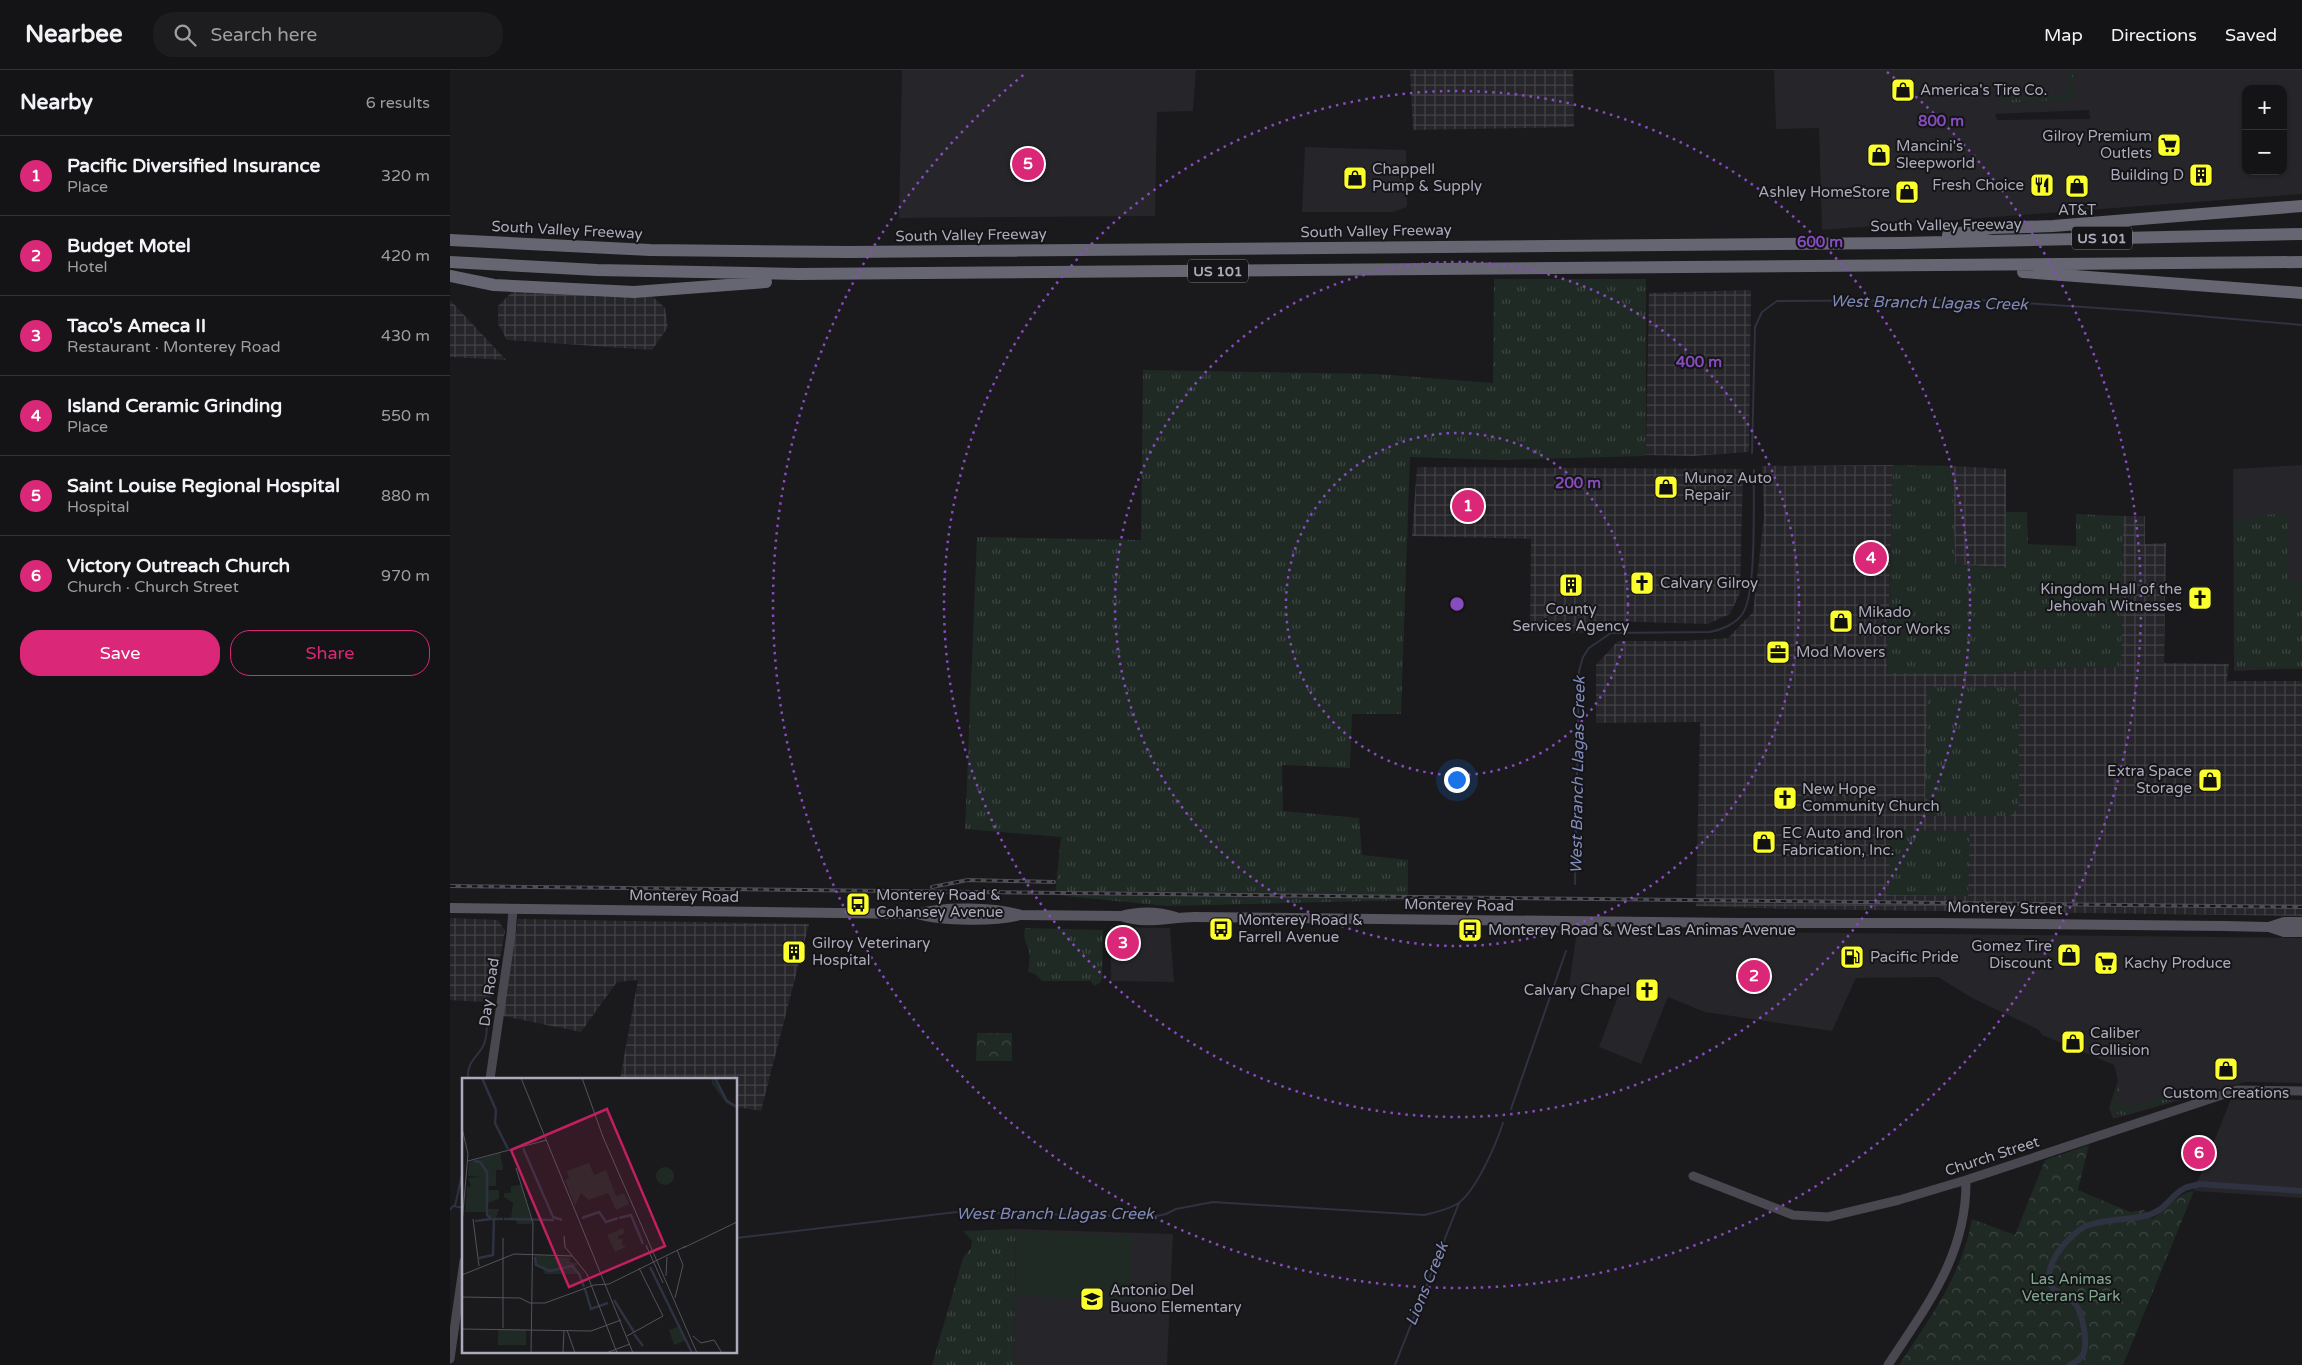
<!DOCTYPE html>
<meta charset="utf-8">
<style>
body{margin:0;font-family:"Varela Round",sans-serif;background:#1d1c1e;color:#f1f3f6}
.controls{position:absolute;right:15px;top:15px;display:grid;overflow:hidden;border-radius:10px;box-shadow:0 1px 4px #0004}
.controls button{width:45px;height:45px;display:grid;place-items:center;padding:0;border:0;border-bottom:1px solid #333234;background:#141315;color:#f1f3f6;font:25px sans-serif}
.you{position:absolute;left:1006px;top:709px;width:18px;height:18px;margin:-12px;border:4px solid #fff;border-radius:50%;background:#1a73e8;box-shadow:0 0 0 8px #1a73e833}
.badge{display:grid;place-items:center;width:32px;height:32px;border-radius:50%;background:#db2777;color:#fff;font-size:16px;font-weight:700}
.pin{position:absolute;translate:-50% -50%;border:2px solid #fff;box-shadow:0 1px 5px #0006}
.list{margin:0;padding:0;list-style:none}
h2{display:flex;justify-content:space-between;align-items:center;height:65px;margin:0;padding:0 20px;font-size:21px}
h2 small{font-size:16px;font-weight:400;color:#9d9ea0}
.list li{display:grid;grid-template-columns:32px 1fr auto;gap:15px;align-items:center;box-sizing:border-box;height:80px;padding:0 20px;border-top:1px solid #333234}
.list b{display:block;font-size:19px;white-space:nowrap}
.list p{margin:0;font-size:16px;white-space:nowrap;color:#9d9ea0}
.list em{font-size:16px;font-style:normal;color:#9d9ea0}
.actions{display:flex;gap:10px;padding:15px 20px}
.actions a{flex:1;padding:11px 0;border:1px solid #db2777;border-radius:20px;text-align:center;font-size:18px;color:#db2777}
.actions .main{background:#db2777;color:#fff}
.icon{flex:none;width:28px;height:28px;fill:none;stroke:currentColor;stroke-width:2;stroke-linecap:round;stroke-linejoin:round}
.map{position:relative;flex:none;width:1852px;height:1295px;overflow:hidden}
header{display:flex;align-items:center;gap:30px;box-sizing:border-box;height:70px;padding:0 25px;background:#141315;border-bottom:1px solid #333234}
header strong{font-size:24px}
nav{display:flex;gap:28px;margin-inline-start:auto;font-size:18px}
.search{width:350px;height:45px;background:#1d1c1e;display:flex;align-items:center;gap:12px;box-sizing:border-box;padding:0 18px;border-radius:20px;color:#9d9ea0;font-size:19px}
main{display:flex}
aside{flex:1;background:#141315}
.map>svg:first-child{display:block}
.built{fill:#262529;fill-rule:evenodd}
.industrial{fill:url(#industrial-grid)}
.grass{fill:url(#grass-tufts)}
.park{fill:url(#park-crowns)}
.garden{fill:#202a25}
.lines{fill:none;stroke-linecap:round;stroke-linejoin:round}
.stream{stroke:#2e3241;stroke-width:2}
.canal{stroke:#2e3241;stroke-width:6}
.secondary{stroke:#494851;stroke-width:9}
.primary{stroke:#575560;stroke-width:10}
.highway{stroke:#666572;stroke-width:12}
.rail-casing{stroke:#4e4d56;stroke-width:4}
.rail{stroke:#151417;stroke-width:2;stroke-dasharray:5.5;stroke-linecap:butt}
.ring{fill:none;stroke:#874cbe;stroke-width:2.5;stroke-dasharray:2.5 5}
.labels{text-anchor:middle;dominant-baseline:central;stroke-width:4;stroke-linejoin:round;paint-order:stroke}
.shield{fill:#151417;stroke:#7e7e8a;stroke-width:1}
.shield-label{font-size:14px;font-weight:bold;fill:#ababbc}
.poi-label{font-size:15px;fill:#ababbc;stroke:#151417;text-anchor:start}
.street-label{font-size:15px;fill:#ababbc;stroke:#151417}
.park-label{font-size:15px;fill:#80a891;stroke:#151417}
.water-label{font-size:16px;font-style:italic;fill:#808ab9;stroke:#151417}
.inset-river{fill:none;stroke:#2e3241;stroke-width:2.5}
.inset-road{fill:none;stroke:#54535c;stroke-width:1}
.view{fill:#c11f60;fill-opacity:0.15;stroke:#c11f60;stroke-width:2.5}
.inset-edge{fill:none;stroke:#ababbc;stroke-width:2.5}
.centre{fill:#874cbe;stroke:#151417;stroke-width:2.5}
.ring-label{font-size:15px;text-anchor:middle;font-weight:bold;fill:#874cbe;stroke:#151417;stroke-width:4;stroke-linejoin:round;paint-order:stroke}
</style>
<header>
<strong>Nearbee</strong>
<div class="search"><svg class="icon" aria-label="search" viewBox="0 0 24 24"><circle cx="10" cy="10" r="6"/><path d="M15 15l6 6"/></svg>Search here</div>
<nav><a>Map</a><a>Directions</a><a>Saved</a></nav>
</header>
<main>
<aside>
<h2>Nearby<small>6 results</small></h2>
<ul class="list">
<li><span class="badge">1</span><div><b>Pacific Diversified Insurance</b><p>Place</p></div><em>320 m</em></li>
<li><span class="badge">2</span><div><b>Budget Motel</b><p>Hotel</p></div><em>420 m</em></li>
<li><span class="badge">3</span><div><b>Taco's Ameca II</b><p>Restaurant · Monterey Road</p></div><em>430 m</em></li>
<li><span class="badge">4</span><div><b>Island Ceramic Grinding</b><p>Place</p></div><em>550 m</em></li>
<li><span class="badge">5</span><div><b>Saint Louise Regional Hospital</b><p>Hospital</p></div><em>880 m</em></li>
<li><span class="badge">6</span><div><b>Victory Outreach Church</b><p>Church · Church Street</p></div><em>970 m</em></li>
</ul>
<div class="actions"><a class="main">Save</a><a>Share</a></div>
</aside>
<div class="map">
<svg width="1852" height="1295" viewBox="0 0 1852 1295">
<defs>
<pattern id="industrial-grid" width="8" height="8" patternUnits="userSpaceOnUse" patternTransform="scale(1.25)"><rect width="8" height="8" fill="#262529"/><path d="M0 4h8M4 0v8" fill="none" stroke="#434246"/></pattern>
<pattern id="grass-tufts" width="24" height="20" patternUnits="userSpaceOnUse" patternTransform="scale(1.25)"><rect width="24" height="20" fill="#202a25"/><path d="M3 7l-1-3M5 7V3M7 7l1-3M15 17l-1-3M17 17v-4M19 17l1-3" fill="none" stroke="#3e4643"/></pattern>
<pattern id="park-crowns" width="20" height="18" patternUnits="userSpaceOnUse" patternTransform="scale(1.25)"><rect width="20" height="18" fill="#202a25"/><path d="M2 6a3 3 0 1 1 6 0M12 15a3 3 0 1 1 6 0" fill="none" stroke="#3e4643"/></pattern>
</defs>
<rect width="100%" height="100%" fill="#1a191c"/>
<path class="built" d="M452 0H746L743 41 707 42 705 146 449 148Z
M1324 0H1852V124L1372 160 1369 58 1326 59ZM1796 19H1833V101H1796ZM1639 40 1640 49 1547 50 1545 44Z
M855 77 956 80 957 137 943 142H852Z
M1852 395V598L1784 601 1783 399Z
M660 857 720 858 724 912 661 911Z
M1127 860 1852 868V1013L1795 1012 1663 1049 1659 1038 1668 1010 1664 995 1592 965 1589 960 1522 928 1488 907 1406 908 1382 961 1255 942 1218 927 1191 994 1149 977 1170 921 1134 923 1119 917Z
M1781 1029 1852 1030V1128L1744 1121Z
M566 1159 723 1164 717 1295H564Z"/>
<path class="industrial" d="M960 0H1123L1124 57 963 60Z
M1301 220 1299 382 1243 386 1196 385 1199 223Z
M63 221 202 226 215 238 218 257 202 280 57 270 48 254V236Z
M0 230 56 290 0 287Z
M1443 395 1437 602 1548 604 1584 599 1671 597 1673 446H1695V474L1716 473 1714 593 1779 594 1777 611H1852V846L1337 839 1246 836 1250 652 1146 653V595L1168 571H1235L1278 568 1303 542 1314 447 1312 396Z
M1502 396 1556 399V498L1505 494Z
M967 397 1293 399 1290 523 1280 544 1258 554 1156 551 1135 563 1080 561 1081 469 962 466Z
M0 848 48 850 55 861 43 925 34 932 0 930Z
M68 849 359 854 311 1041 286 1037V1009H170L188 910 167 912 131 962 53 946Z"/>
<path class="grass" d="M1620 2H1623V29L1550 33V27L1616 25V18L1620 19Z
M1044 209H1196V386L1051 390 960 387 951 644H902L900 698 832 695 833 741 909 748 912 785 958 790V830L717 836 605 825 611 767 515 759 527 467 691 470 693 300 928 304 1043 313Z
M1443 395 1502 396 1505 494 1556 498V442H1577L1578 474 1626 476V444L1673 446 1671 597 1584 599 1548 604 1437 603Z
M1838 444V523L1852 524V599L1786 598 1785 452H1801L1804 445Z
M1477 617H1559L1569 623V737L1560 746H1475Z
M1440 760 1520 761 1518 826 1439 825Z
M575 858 653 860 652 908 650 913 644 916 641 911H592L585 904 578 902C579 895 581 885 578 878 575 870 573 867 575 858Z
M1670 1011 1674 1013V1015L1670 1017 1667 1032 1677 1037 1686 1036 1739 1017 1750 1018 1753 1021 1673 1045 1665 1043 1662 1035Z
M566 1159 564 1295H482L513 1188 521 1178 522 1171 513 1161Z"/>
<path class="park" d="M527 963H562V991H526Z
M1639 1075 1628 1120 1635 1123 1680 1142 1694 1140 1702 1149C1717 1140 1726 1123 1744 1121L1673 1295H1449C1480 1248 1512 1205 1522 1149L1565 1165 1595 1090Z"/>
<path class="garden" d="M1838 511H1852V524H1838Z
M567 1161 682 1166 681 1229 566 1226Z"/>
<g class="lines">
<path class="stream" d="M1302 383 1305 257 1312 242 1327 231 1528 230 1692 241 1852 255
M1125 814 1129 601 1133 587 1139 578 1161 563 1260 562C1272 560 1287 553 1293 543 1307 521 1303 430 1304 400
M18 1009C16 989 32 985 35 971 39 959 36 940 35 927
M1061 1039 1116 881
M5 1136 14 1095
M0 1140 3 1136 14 1138
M286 1168 507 1142 702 1147 716 1144 726 1139 763 1132 974 1145C986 1142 997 1140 1007 1134 1026 1122 1046 1074 1053 1053
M945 1295 1009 1133"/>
<path class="canal" d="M1620 1295C1624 1293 1630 1290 1632 1286 1639 1277 1633 1244 1626 1235 1620 1227 1607 1225 1602 1217 1589 1198 1621 1161 1639 1155 1657 1149 1677 1150 1695 1146 1717 1141 1720 1125 1735 1118 1739 1116 1745 1116 1749 1114L1852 1121"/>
<path class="secondary" d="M40 1009 61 865 63 839
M1243 1106 1343 1145 1378 1147 1449 1130 1516 1110 1787 1020 1852 1021
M0 1289 14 1191
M1438 1295C1477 1235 1517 1185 1516 1110"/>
<path class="primary" d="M0 838 467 844C492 851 546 852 570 845
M467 844C493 836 545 837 571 845L671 846C698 855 718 847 745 847L1291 853H1487L1774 856 1819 857 1834 862H1852
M671 846C690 841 707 841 726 847
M1819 857 1834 852H1852"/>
<path class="highway" d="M1498 165 1542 158 1603 156 1852 136
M0 170 200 180 399 182 1451 173 1852 164
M0 192 147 200 348 204 1852 192
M1573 202 1852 223
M0 206 44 215 184 222 316 212"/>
<g class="rail-casing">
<path id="rail" d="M0 816 1852 837
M482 817 518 810 604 812"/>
</g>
<use href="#rail" class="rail"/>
</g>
<g class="ring">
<circle cx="1007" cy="534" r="171"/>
<circle cx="1007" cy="534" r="342"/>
<circle cx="1007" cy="534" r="513"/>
<path d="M1437 2A684 684 0 1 1 577 2"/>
</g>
<defs>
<g id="shop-square" transform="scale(1.25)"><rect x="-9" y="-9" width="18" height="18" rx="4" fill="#fcff2e" stroke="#151417"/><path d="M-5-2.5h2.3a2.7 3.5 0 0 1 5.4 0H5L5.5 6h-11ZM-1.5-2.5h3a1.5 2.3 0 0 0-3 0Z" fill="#111"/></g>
<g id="supermarket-square" transform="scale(1.25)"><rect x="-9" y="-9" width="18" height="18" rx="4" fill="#fcff2e" stroke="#151417"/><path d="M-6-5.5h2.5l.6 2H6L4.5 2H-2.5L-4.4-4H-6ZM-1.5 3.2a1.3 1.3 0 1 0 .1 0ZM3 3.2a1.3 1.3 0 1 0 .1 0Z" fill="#111"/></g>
<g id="building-square" transform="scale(1.25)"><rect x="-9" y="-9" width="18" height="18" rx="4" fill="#fcff2e" stroke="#151417"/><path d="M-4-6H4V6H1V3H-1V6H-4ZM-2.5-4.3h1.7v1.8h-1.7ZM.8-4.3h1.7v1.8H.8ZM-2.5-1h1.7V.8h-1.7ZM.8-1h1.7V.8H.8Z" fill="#111"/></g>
<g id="restaurant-square" transform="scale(1.25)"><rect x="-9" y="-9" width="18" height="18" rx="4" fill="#fcff2e" stroke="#151417"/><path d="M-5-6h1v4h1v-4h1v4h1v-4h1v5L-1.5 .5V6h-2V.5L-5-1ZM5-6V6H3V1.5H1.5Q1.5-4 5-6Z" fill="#111"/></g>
<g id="church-square" transform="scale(1.25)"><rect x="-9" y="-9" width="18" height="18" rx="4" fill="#fcff2e" stroke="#151417"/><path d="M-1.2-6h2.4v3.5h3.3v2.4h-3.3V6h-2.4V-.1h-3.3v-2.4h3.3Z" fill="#111"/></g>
<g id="office-square" transform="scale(1.25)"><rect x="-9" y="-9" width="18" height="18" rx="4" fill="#fcff2e" stroke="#151417"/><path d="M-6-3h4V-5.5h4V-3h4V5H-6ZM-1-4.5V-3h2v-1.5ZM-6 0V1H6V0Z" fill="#111"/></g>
<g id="bus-square" transform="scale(1.25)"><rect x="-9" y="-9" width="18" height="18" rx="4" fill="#fcff2e" stroke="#151417"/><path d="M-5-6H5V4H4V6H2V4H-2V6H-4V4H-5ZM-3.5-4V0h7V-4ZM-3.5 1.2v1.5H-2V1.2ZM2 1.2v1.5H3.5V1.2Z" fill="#111"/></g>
<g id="fuel-square" transform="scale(1.25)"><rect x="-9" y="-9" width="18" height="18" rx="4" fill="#fcff2e" stroke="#151417"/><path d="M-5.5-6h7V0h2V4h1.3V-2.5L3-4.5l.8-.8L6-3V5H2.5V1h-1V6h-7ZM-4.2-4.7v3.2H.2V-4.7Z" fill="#111"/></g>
<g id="school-square" transform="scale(1.25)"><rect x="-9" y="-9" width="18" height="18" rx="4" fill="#fcff2e" stroke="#151417"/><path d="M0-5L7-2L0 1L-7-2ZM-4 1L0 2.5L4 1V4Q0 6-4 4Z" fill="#111"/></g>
</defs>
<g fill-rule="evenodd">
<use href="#shop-square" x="1453" y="20"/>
<use href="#supermarket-square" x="1719" y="75"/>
<use href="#shop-square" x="1429" y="85"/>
<use href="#building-square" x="1751" y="105"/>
<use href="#shop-square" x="905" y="108"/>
<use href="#restaurant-square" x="1592" y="115"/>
<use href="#shop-square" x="1627" y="116"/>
<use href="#shop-square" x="1457" y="122"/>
<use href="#shop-square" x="1216" y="417"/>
<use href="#church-square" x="1192" y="513"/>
<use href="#building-square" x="1121" y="515"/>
<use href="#church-square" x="1750" y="528"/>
<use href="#shop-square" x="1391" y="551"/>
<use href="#office-square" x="1328" y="582"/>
<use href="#shop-square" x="1760" y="710"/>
<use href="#church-square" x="1335" y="728"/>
<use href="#shop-square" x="1314" y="772"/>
<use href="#bus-square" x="408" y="834"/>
<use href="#bus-square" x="771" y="859"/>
<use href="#bus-square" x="1020" y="860"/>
<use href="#building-square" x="344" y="882"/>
<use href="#shop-square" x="1619" y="885"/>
<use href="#fuel-square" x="1402" y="887"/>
<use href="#supermarket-square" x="1656" y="893"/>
<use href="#church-square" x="1197" y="920"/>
<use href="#shop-square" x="1623" y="972"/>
<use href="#shop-square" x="1776" y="999"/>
<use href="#school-square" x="642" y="1229"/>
</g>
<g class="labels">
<g class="shield">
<rect x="1622" y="156.5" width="60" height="23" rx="4"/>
<rect x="738" y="189.5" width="60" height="23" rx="4"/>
</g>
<g class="shield-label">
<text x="1652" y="168">US 101</text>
<text x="768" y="201">US 101</text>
</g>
<g class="poi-label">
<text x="1470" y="20">America's Tire Co.</text>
<text x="1702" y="66" text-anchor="end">Gilroy Premium<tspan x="1702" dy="17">Outlets</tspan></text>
<text x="1446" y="76">Mancini's<tspan x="1446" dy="17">Sleepworld</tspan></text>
<text x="922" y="99">Chappell<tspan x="922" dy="17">Pump &amp; Supply</tspan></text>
<text x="1734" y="105" text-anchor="end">Building D</text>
<text x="1574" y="115" text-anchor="end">Fresh Choice</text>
<text x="1440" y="122" text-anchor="end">Ashley HomeStore</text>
<text x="1627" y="140" text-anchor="middle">AT&amp;T</text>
<text x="1234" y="408">Munoz Auto<tspan x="1234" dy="17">Repair</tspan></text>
<text x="1210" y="513">Calvary Gilroy</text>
<text x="1732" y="519" text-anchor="end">Kingdom Hall of the<tspan x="1732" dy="17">Jehovah Witnesses</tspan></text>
<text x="1121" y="539" text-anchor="middle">County<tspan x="1121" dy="17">Services Agency</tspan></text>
<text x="1408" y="542">Mikado<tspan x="1408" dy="17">Motor Works</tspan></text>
<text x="1346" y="582">Mod Movers</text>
<text x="1742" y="701" text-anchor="end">Extra Space<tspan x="1742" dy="17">Storage</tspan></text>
<text x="1352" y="719">New Hope<tspan x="1352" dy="17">Community Church</tspan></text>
<text x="1332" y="763">EC Auto and Iron<tspan x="1332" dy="17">Fabrication, Inc.</tspan></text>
<text x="426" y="825">Monterey Road &amp;<tspan x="426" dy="17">Cohansey Avenue</tspan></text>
<text x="788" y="850">Monterey Road &amp;<tspan x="788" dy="17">Farrell Avenue</tspan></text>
<text x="1038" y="860">Monterey Road &amp; West Las Animas Avenue</text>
<text x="362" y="873">Gilroy Veterinary<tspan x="362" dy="17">Hospital</tspan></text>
<text x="1602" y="876" text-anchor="end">Gomez Tire<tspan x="1602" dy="17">Discount</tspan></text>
<text x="1420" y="887">Pacific Pride</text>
<text x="1674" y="893">Kachy Produce</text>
<text x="1180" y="920" text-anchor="end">Calvary Chapel</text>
<text x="1640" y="963">Caliber<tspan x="1640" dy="17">Collision</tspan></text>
<text x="1776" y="1023" text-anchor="middle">Custom Creations</text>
<text x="660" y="1220">Antonio Del<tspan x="660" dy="17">Buono Elementary</tspan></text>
</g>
<g class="street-label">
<text transform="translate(1496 155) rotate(-1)">South Valley Freeway</text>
<text transform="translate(117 160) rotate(3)">South Valley Freeway</text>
<text transform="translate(926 161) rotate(-1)">South Valley Freeway</text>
<text transform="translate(521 165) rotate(-1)">South Valley Freeway</text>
<text transform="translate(234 826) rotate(1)">Monterey Road</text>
<text transform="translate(1009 835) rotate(1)">Monterey Road</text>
<text transform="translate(1555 838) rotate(1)">Monterey Street</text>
<text transform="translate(39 922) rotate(-82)">Day Road</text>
<text transform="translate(1542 1086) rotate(-18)">Church Street</text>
</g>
<g class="park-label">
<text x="1621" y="1209">Las Animas<tspan x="1621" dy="17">Veterans Park</tspan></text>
</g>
<g class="water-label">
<text transform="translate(1479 233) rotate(1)">West Branch Llagas Creek</text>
<text transform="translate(1128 705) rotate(-89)">West Branch Llagas Creek</text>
<text x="605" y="1144">West Branch Llagas Creek</text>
<text transform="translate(977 1214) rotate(-68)">Lions Creek</text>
</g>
</g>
<g transform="translate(12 1008)">
<rect width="275" height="275" fill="#1a191c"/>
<path d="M250 0 265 21 275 28V31L264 25 250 6ZM38 75 41 89V107V92H34V108H26L27 112H37V121L26 125V131H37L34 140 28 139 26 134H3L5 109 9 108 6 100 19 99 6 98 7 84ZM127 85 132 97 144 92 154 118 162 115 167 126 154 132 146 115 127 122 119 115 113 128 103 102 107 100 105 93ZM59 107 70 146H55L54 140H49L51 125 42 119V115H49V108ZM161 150 163 155 156 158 157 162 161 160 160 166 164 169 153 174 145 157Z" fill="#202a25"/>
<path d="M36 251 64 252V267H36Z" fill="#202a25"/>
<path d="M73 177 108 180V184L117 186 113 188 117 196H83L79 187H73ZM216 249 223 263 212 267 207 252Z" fill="#202a25"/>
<path d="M194 98a9 9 0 1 1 18 0a9 9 0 1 1-18 0Z" fill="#202a25"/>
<path class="inset-river" d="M20 0 34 32M253 0 265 23 275 29M34 32 33 45 46 71M61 70 91 139 100 142M12 83 18 84 25 94V137L29 141H41M120 140 137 134 144 144 156 140M157 140 169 137 181 166M42 141 92 142M13 143 29 141M73 179 74 187 88 193M17 180 31 177 32 141M188 189 230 275M88 193 110 188 117 196 122 209M123 211 129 231 146 225M152 222 172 254M172 256 181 268"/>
<path class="inset-road" d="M59 0 171 275M120 0 141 59 235 275M0 50 6 76 0 146M6 83 85 62M54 90 71 145 69 275M11 141 17 188M102 158 103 169 125 196 155 275M184 167 201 205M221 170 275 144M0 197 52 176 110 178M204 198 205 179M0 219 58 220 68 225H83L132 207 147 206 224 168M213 220 221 187 215 172M41 250V160M0 251 129 253 159 242M105 252 113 275M165 258 201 238 177 190M231 258 239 265 252 262 260 275M101 275 102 252M144 275 168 266"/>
<path class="view" d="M145 31 203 168 107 209 49 72Z"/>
<rect width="275" height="275" class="inset-edge"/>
</g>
<circle cx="1007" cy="534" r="8" class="centre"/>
<g class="ring-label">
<text x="1491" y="56">800 m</text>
<text x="1370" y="177">600 m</text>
<text x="1249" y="297">400 m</text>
<text x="1128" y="418">200 m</text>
</g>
</svg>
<div class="controls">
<button>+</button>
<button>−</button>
</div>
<div class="you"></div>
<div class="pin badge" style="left:1018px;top:436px">1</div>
<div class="pin badge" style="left:1304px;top:906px">2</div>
<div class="pin badge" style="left:673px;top:873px">3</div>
<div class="pin badge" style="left:1421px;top:488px">4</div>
<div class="pin badge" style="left:578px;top:94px">5</div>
<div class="pin badge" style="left:1749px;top:1083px">6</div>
</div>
</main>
